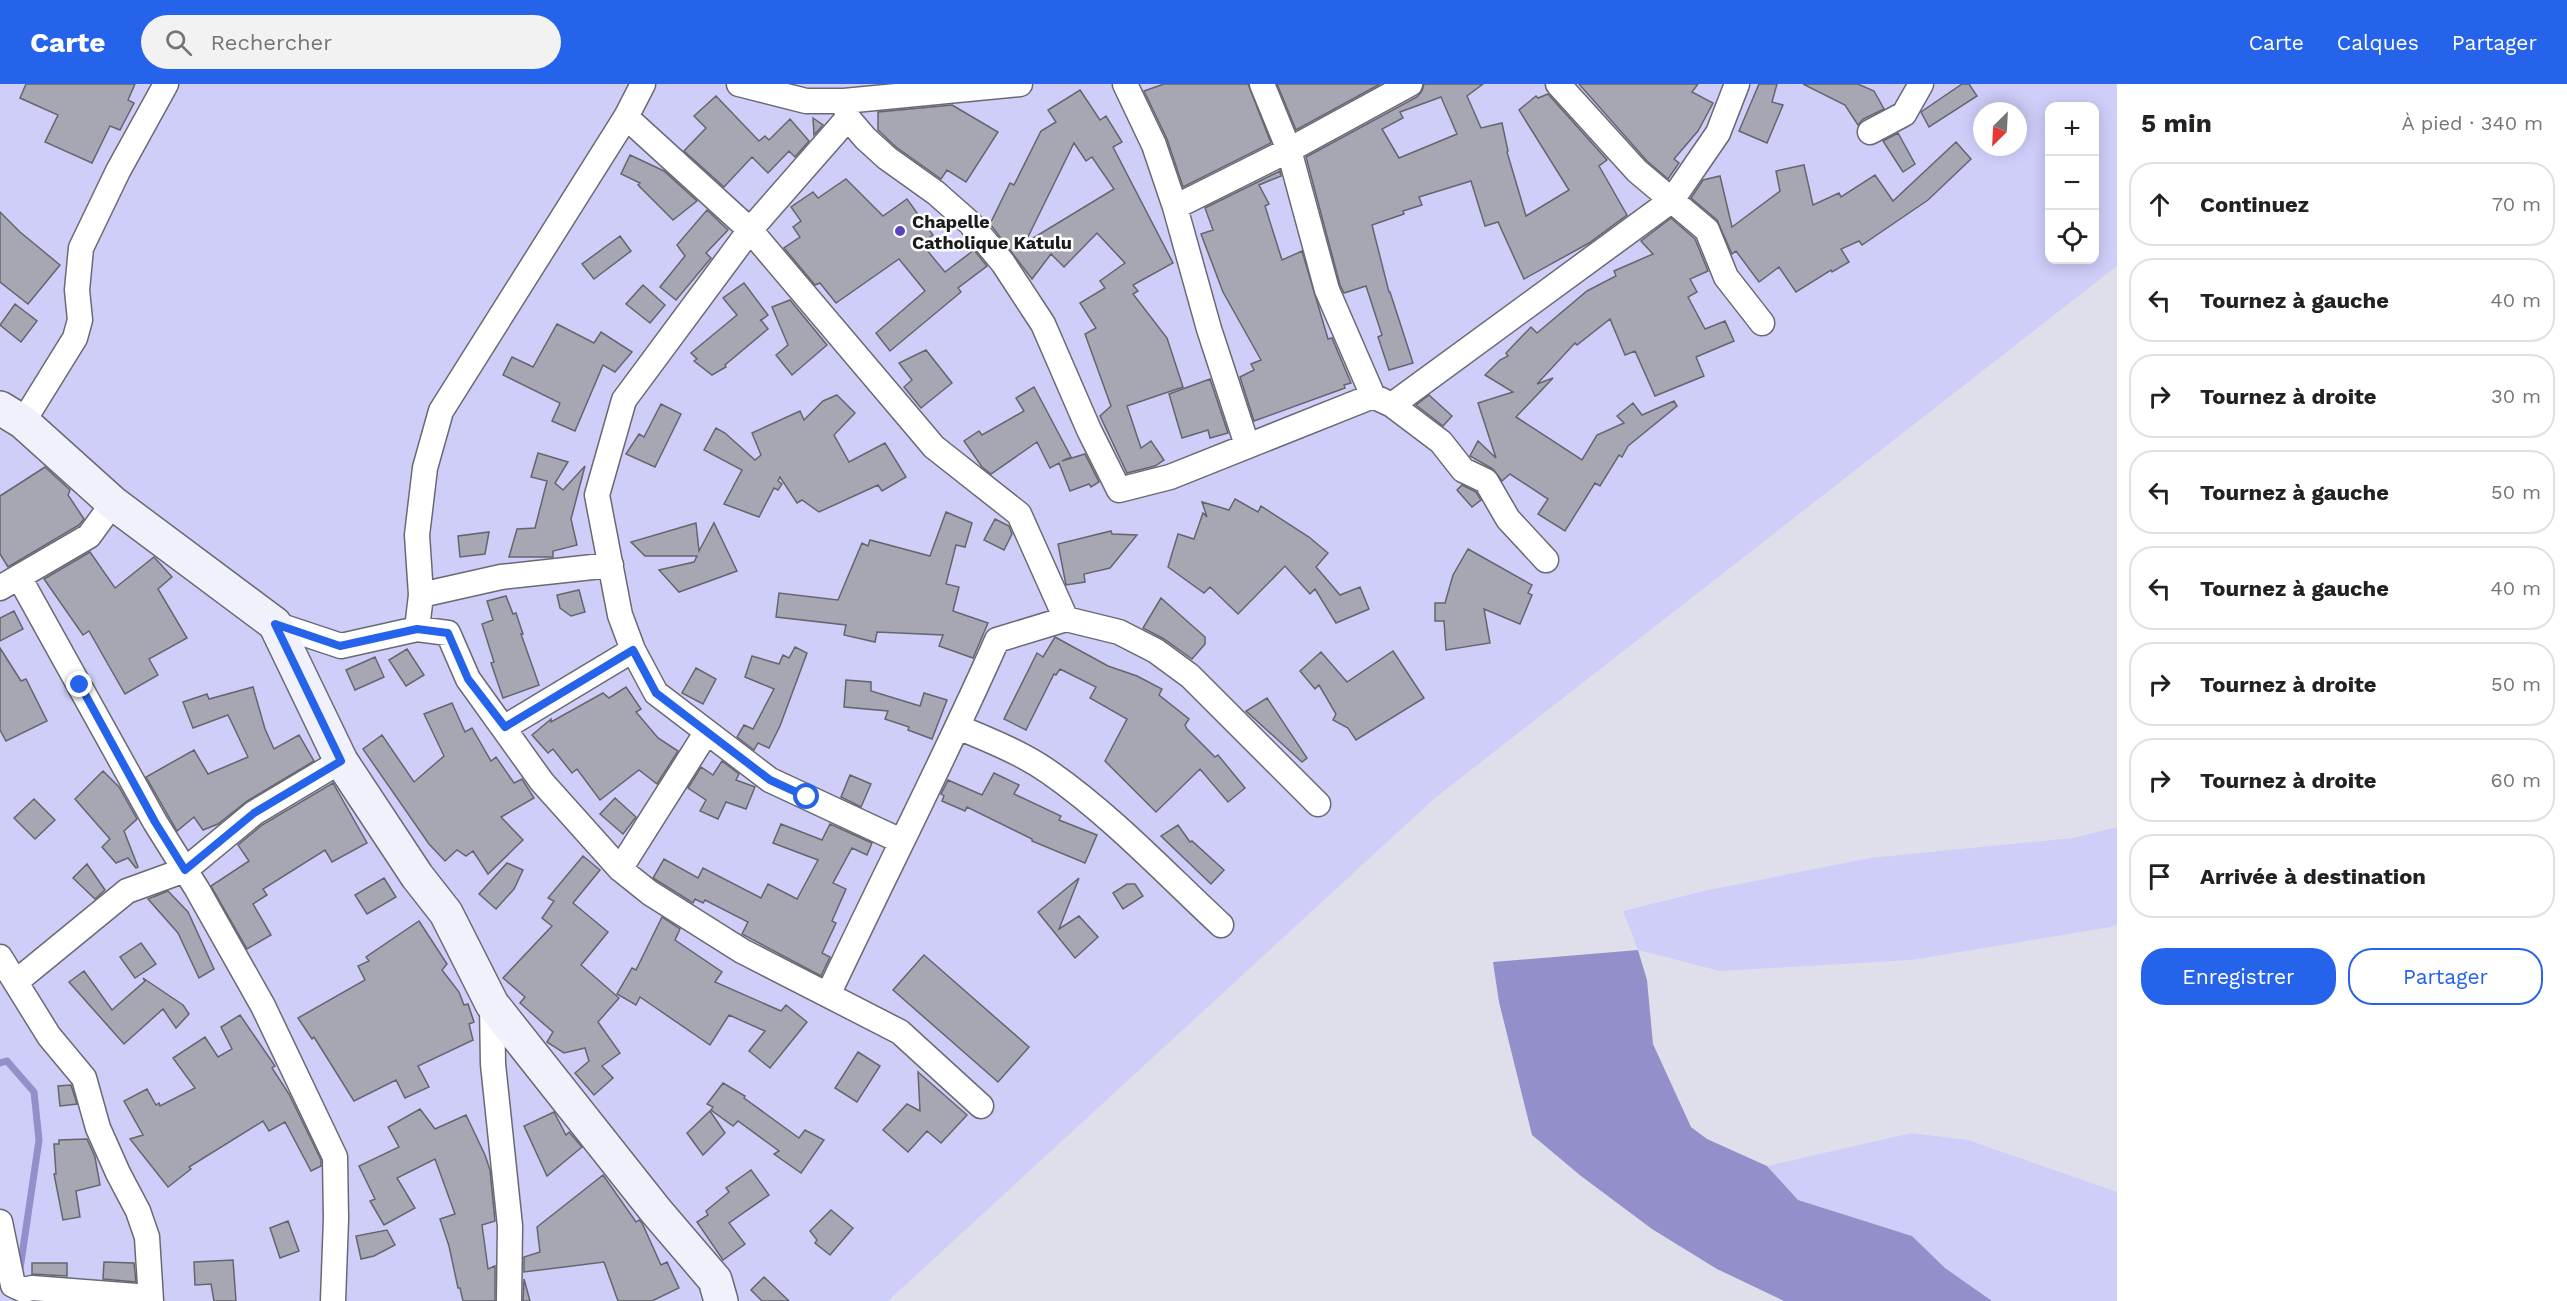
<!DOCTYPE html>
<html lang="fr">
<meta charset="utf-8">
<style>
body{margin:0;font-family:"Work Sans",sans-serif;background:#f2f2f2;color:#202124}
.controls{position:absolute;right:18px;top:18px;display:grid;overflow:hidden;border-radius:12px;box-shadow:0 3px 15px #0003}
.controls button{width:54px;height:54px;display:grid;place-items:center;padding:0;border:0;border-bottom:2px solid #e0e0e0;background:#fff;color:#202124;font:30px sans-serif}
.compass{position:absolute;left:1973px;top:18px;width:54px;height:54px;border-radius:50%;background:#fff;box-shadow:0 3px 15px #0003;rotate:204deg}
.stop{position:absolute;width:18px;height:18px;margin:-14px;border:4px solid #2563eb;border-radius:50%;background:#fff}
.stop.end{background:#2563eb;border-color:#fff;box-shadow:0 2px 6px #0008}
.list{margin:0;padding:0;list-style:none}
h2{display:flex;justify-content:space-between;align-items:center;height:78px;margin:0;padding:0 24px;font-size:26px}
h2 small{font-size:20px;font-weight:400;color:#757577}
.list li{display:grid;grid-template-columns:39px 1fr auto;gap:18px;align-items:center;box-sizing:border-box;height:84px;margin:0 12px 12px;padding:0 12px;border:2px solid #e0e0e0;border-radius:24px}
.list b{display:block;font-size:22px;white-space:nowrap}
.list em{font-size:20px;font-style:normal;color:#757577}
.actions{display:flex;gap:12px;padding:18px 24px}
.actions a{flex:1;padding:14px 0;border:2px solid #2563eb;border-radius:24px;text-align:center;font-size:21px;color:#2563eb}
.actions .main{background:#2563eb;color:#fff}
.icon{flex:none;width:33px;height:33px;fill:none;stroke:currentColor;stroke-width:2;stroke-linecap:round;stroke-linejoin:round}
.map{position:relative;flex:none;width:2117px;height:1217px;overflow:hidden}
header{display:flex;align-items:center;gap:36px;box-sizing:border-box;height:84px;padding:0 30px;background:#2563eb;color:#fff}
header strong{font-size:28px}
nav{display:flex;gap:33px;margin-inline-start:auto;font-size:21px}
.search{width:420px;height:54px;background:#f2f2f2;display:flex;align-items:center;gap:15px;box-sizing:border-box;padding:0 21px;border-radius:33px;color:#757577;font-size:22px}
main{display:flex}
aside{flex:1;background:#fff}
.map>svg:first-child{display:block}
.green{fill:#cfcef9;fill-rule:evenodd}
.water{fill:#928fcb}
.lines{fill:none;stroke-linecap:round;stroke-linejoin:round}
.stream{stroke:#928fcb;stroke-width:7}
.building{fill:#a7a7b3;stroke:#65656f;stroke-width:1.5;fill-rule:evenodd}
.street-casing{stroke:#696974;stroke-width:27}
.secondary-casing{stroke:#696974;stroke-width:36}
.street{stroke:#fff;stroke-width:24}
.secondary{stroke:#f1f1fb;stroke-width:33}
.route{stroke:#2563eb;stroke-width:8}
.poi-dot{fill:#5b44bc;stroke:#fff;stroke-width:2}
.labels{text-anchor:middle;dominant-baseline:central;stroke-width:5;stroke-linejoin:round;paint-order:stroke}
.poi-label{font-size:18px;font-weight:bold;fill:#1a1a1f;stroke:#fff;text-anchor:start}
</style>
<header>
<strong>Carte</strong>
<div class="search"><svg class="icon" aria-label="search" viewBox="0 0 24 24"><circle cx="10" cy="10" r="6"/><path d="M15 15l6 6"/></svg>Rechercher</div>
<nav><a>Carte</a><a>Calques</a><a>Partager</a></nav>
</header>
<main>
<div class="map">
<svg width="2117" height="1217" viewBox="0 0 2117 1217">
<rect width="100%" height="100%" fill="#dfdfeb"/>
<path class="green" d="M0 0H2117V182L1435 714 888 1217H0ZM2050 22H2094V176H2050ZM1982 27H2018V63H1982Z
M2117 743V841L2111 843 1911 876 1720 887 1638 866 1623 827 1704 807 1870 774 2073 754Z
M1911 1049 1968 1056 2117 1108V1217H1992L1945 1184 1912 1152 1798 1116 1767 1082Z"/>
<path class="water" d="M1638 866 1647 896 1653 960 1691 1043 1707 1055 1767 1082 1798 1116 1912 1152 1945 1184 1992 1217H1784L1717 1185 1652 1145 1581 1092 1532 1051 1499 918 1493 878Z"/>
<g class="lines">
<path class="stream" d="M0 979 7 977 34 1008 39 1056 20 1185"/>
</g>
<path class="building" d="M26 0H135L128 16 134 19 120 46 110 42 92 79 45 58 58 31 20 14Z
M1164 0H1248L1271 59 1183 103 1167 55 1144 7Z
M1277 0H1380L1296 46Z
M1424 0H1483L1467 12 1481 44 1502 39 1508 67 1507 68 1526 132 1569 106 1519 26 1536 12 1538 14 1548 10 1607 76 1599 82 1627 131 1589 159 1524 195 1498 138 1485 142 1471 97 1419 113 1422 121 1403 127 1404 130 1372 141 1389 208H1390L1413 279 1389 286 1378 253 1382 251 1366 202 1344 209 1340 201 1306 73 1417 13 1422 7ZM1441 13 1457 50 1399 74 1382 45 1403 34 1400 28Z
M1579 0H1698L1692 8 1713 19 1698 47 1674 75 1679 79 1668 95 1647 77Z
M1759 0H1777L1772 18 1783 21 1767 59 1739 47Z
M1803 0H1858L1874 7 1884 25 1863 35 1858 41 1845 21Z
M1962 0H1969L1977 12 1929 43 1921 28Z
M1080 6 1100 36 1106 32 1122 58 1113 63 1173 179 1133 201 1138 207 1133 210 1167 254 1183 303 1127 322 1141 364 1151 357 1164 376 1155 382 1127 389 1100 332 1111 322 1085 250 1096 244 1080 219 1105 204 1100 197 1125 179 1097 149 1064 183 1051 170 1032 195 990 140 1010 99 1014 101 1041 47 1056 38 1048 26ZM1074 59 1086 77 1092 73 1114 105 1025 159Z
M716 12 759 57 765 52 769 56 790 35 809 57 795 73 789 67 768 89 752 73 724 103 684 67 706 44 694 32Z
M952 21 998 48 966 98 947 86 941 95 896 63 878 46V28Z
M813 34 823 41 814 51Z
M1898 49 1915 80 1903 88 1883 57Z
M1956 58 1971 75 1928 116 1862 161 1859 157 1841 165 1849 178 1832 188 1831 186 1796 208 1779 183 1759 198 1736 167 1732 170 1717 136 1691 114 1703 96 1720 92 1732 143 1780 107 1776 87 1804 81 1813 121 1839 109 1841 113 1875 91 1893 117Z
M630 71 664 87 697 117 673 136 638 101 640 99 621 90Z
M1280 87 1281 92 1259 101 1269 120 1265 122 1282 176 1302 167 1328 255 1332 254 1351 299 1344 301 1345 304 1254 337 1240 293 1254 286 1251 280 1261 276 1223 208 1201 150 1213 146 1205 124Z
M846 95 883 132 907 115 933 151 921 159 945 188 974 166 987 182 958 204 961 208 890 267 876 249 925 207 899 175 836 219 820 199 815 201 784 164 800 153 793 143 801 137 791 123 813 108 818 114Z
M707 126 728 146 706 169 711 174 676 216 660 203 685 172 677 161Z
M0 128 20 148 60 181 28 220 0 198Z
M1671 134 1695 155 1708 187 1690 195 1697 208 1688 213 1705 245 1725 237 1734 257 1696 273 1704 292 1655 312 1635 267 1625 271 1610 235 1577 261 1575 259 1537 300 1553 294 1516 333 1582 376 1597 351 1624 339 1617 332 1633 319 1642 331 1674 317 1677 322 1628 362 1622 373 1619 371 1600 402 1595 399 1565 447 1538 430 1548 415 1510 390 1502 397 1493 385 1470 372 1478 357 1496 374 1478 319 1513 308 1485 291 1500 276 1508 272 1506 269 1531 243 1537 249 1587 207 1616 192 1614 187 1653 170 1641 157Z
M620 152 631 167 594 195 582 180Z
M744 199 768 231 760 237 761 236 768 245 725 281 726 283 712 291 694 277 697 275 691 269 737 231 723 214Z
M643 201 665 221 650 239 626 220Z
M790 216 827 261 792 291 776 271 788 261 772 223Z
M15 220 37 237 21 258 0 241Z
M557 240 594 259 601 248 632 268 615 288 603 281 575 347 552 337 560 319 503 291 512 273 533 283Z
M926 266 952 299 921 324 904 303 912 296 899 279Z
M1210 295 1228 349 1210 354 1208 346 1182 354 1169 310Z
M1034 303 1071 373 1062 377 1085 370 1099 398 1091 403 1089 400 1070 407 1059 379 1050 384 1037 358 991 390 982 383 964 357 979 347 982 351 1024 327 1016 314Z
M837 311 855 329 834 351 849 378 885 359 906 393 882 407 878 401 819 428 802 416 797 419 780 393 778 397 782 400 778 406 774 404 759 433 724 420 742 386 704 366 716 344 725 349 755 376 761 371 752 349 800 327 804 336 823 317Z
M1429 311 1452 332 1443 342 1416 321Z
M661 320 681 330 655 383 626 370 639 350 644 353Z
M538 369 568 378 555 399 563 406 585 382 571 435 577 461 553 467V473H509L517 445 535 444 547 397 531 393Z
M45 383 70 406 68 411 84 435 79 441 8 483 0 470V412Z
M1462 401 1476 408 1481 416 1472 423 1457 406Z
M1235 415 1258 428 1261 422 1309 453 1328 469 1316 483 1340 511 1360 503 1369 525 1336 539 1315 505 1310 510 1285 482 1238 530 1210 503 1204 509 1168 483 1178 450 1194 455 1203 429 1207 433 1202 418 1229 426Z
M946 428 972 439 965 463 956 461 946 500 959 503 953 527 988 539 973 574 939 562 943 551 877 548 875 558 844 551 846 541 776 533 779 509 838 516 862 459 868 462 870 456 930 472Z
M995 435 1009 442 1012 450 1004 466 984 456Z
M696 439 699 467 714 439 737 487 679 508 659 486 694 478 697 472H645L631 458Z
M1111 447 1112 450 1137 451 1110 484 1084 490 1085 498 1066 501 1058 460Z
M489 448 485 470 460 473 458 452Z
M1468 465 1532 501 1528 509 1532 511 1520 540 1484 525 1490 559 1446 566 1444 537H1435V519H1445L1453 491Z
M90 468 115 504 154 473 172 493 158 505 187 554 149 575 158 591 125 610 89 547 83 551 44 495Z
M579 506 585 528 571 532 560 524 557 511Z
M506 512 513 530 516 529 523 550H521L539 601 503 614 491 579 494 578 482 540 493 536 487 517Z
M1161 514 1205 553V560L1192 575 1164 555 1143 544Z
M14 527 23 545 0 557V534Z
M1055 553 1108 582 1137 592 1162 605 1159 611 1189 635 1185 641 1187 645 1215 673 1218 671 1245 704 1228 718 1200 685 1156 728 1105 677 1127 635 1090 614 1096 603 1060 585 1056 591 1054 590 1026 646 1004 635 1037 569 1043 573Z
M795 563 807 569 780 642 769 664 758 659 754 666 737 653 744 641 753 645 774 605 745 593 752 572 779 580 783 571 789 574Z
M0 564 21 597 26 595 47 637 6 657 0 646Z
M407 565 424 591 406 602 389 576Z
M1393 567 1424 614 1356 656 1348 644 1333 636 1336 630 1319 601 1315 605 1300 587 1321 568 1347 598Z
M375 573 384 593 355 606 346 586Z
M696 584 716 595 703 620 682 609Z
M846 596 871 598V607L920 622 924 609 947 616 932 655 908 646 909 643 885 635 888 627 844 623Z
M253 603 265 645 274 665 299 651 314 677 247 717 218 740 203 746 194 733 177 747 146 693 194 666 208 690 248 673 228 631 193 644 183 618 207 610 209 615Z
M626 603 641 625 636 628 658 654 678 667 657 700 639 686 600 716 577 685 572 689 553 665 548 669 532 651 551 635V638L603 609 609 614Z
M1267 614 1307 674 1302 678 1246 627Z
M452 619 465 648 472 644 491 677 496 673 514 699 522 695 534 714 501 733 523 756 488 790 473 767 466 772 457 766 445 777 429 760 363 665 382 651 414 698 444 672 424 630Z
M722 677 739 690 736 696 755 703 746 725 726 718 718 735 700 727 706 716 688 704 701 683 713 691Z
M103 687 119 703 137 735 124 747 138 783 136 784 128 774 116 779 102 763 110 755 75 715Z
M994 689 1019 701 1014 710 1061 732 1059 736 1097 751 1085 779 1032 757V755L967 723 965 727 942 717 944 712 941 710 948 696 982 711Z
M850 691 871 700 861 723 841 713Z
M333 699 367 759 332 778 325 766 263 805 267 811 253 820 271 851 247 865 211 802 249 777 238 761 262 741Z
M615 714 636 733 623 750 600 730Z
M34 715 55 736 35 755 14 734Z
M781 740 822 756 830 740 872 759 867 771 852 764 833 799 846 805 832 837 836 839 822 869 830 873 821 892 742 850 748 838 705 816 703 819 695 815 693 819 653 794 664 775 698 794 703 784 761 814 768 800 797 815 818 776 773 759Z
M1178 741 1190 758 1192 757 1224 786 1211 800 1161 752Z
M583 772 600 786 573 819 608 848 581 881 619 914 598 938 620 969 602 982 613 994 594 1011 575 989 589 977 585 964 564 969 547 958 553 948 520 919 525 913 503 894 552 842 542 834 554 817 548 814Z
M507 779 523 786 514 805 496 825 479 810Z
M87 780 105 806 95 815 73 794Z
M384 794 396 813 367 830 355 811Z
M1079 794 1059 845 1079 832 1098 853 1075 874 1038 828Z
M1127 800H1135L1143 812 1123 825 1113 809Z
M168 807 188 828 214 885 199 894 178 849 148 815Z
M662 833 680 845 675 856 722 888 715 898 781 927 786 921 807 938 770 984 749 967 765 947 729 931 710 961 640 913 636 921 617 910 632 884 636 886Z
M419 837 447 880 442 886 459 908 464 921 468 920 474 938 469 940 473 956 418 982 429 1003 405 1014 396 996 354 1017 314 953 312 955 298 934 365 896 358 882 369 877 366 873Z
M141 859 156 880 135 894 120 873Z
M924 871 1029 963 998 998 893 906Z
M84 887 112 926 145 897 143 894 183 921 189 930 176 944 163 925 124 960 69 898Z
M240 931 275 982 272 984 289 1010 321 1076V1082L311 1087 285 1038 269 1047 263 1037 189 1083 191 1085 168 1103 130 1055 143 1051 124 1017 147 1005 156 1021 159 1019 160 1022 195 1004 173 974 205 953 218 973 232 965 221 943Z
M858 968 880 982 857 1018 835 1004Z
M918 988 967 1031 941 1059 927 1047 908 1068 883 1046 907 1020 920 1027Z
M723 999 745 1012 744 1014 799 1054 805 1046 824 1056 801 1089 774 1070 779 1067 738 1037 733 1042 711 1026 713 1023 707 1020Z
M71 1001 77 1020 60 1022 58 1002Z
M420 1025 435 1045 466 1031 485 1071 490 1086 495 1137 482 1141 488 1185 495 1182V1217H463L460 1204H458L449 1162 440 1135 455 1130 435 1075 397 1094 415 1124 384 1141 370 1117 375 1115 359 1082 399 1063 388 1043Z
M710 1027 725 1049 703 1071 687 1049Z
M554 1028 566 1051 569 1048 582 1063 547 1092 524 1042Z
M87 1055 95 1073 100 1101 76 1107 80 1133 63 1136 54 1090H56L54 1060H59V1056Z
M751 1086 769 1111 729 1139 745 1160 723 1176 697 1138 708 1131 706 1127 729 1108 726 1104Z
M603 1091 636 1138 639 1136 642 1139 661 1181 667 1178 679 1204 652 1217H618L604 1178 524 1188V1173L540 1168 537 1143Z
M831 1126 853 1144 830 1171 815 1159 817 1156 810 1147Z
M288 1137 299 1167 280 1174 270 1144Z
M387 1146 395 1161 374 1172 361 1175 356 1152Z
M233 1176 236 1217H214L211 1200 195 1201 194 1178Z
M104 1178 134 1179 136 1198 103 1195Z
M32 1179H67V1192L32 1190Z
M764 1193 789 1217H762L751 1206Z
M524 1195 530 1217H523Z"/>
<g class="lines">
<g class="street-casing">
<path id="street" d="M739 0 806 17H844L1020 0
M1125 0 1154 61 1175 123 1209 245 1247 361
M1262 0 1289 66 1327 206 1373 312
M1558 0 1637 87 1707 146 1726 193 1762 239
M844 17 848 34 865 54 887 74 936 109 970 139 1003 179 1043 240 1089 346 1119 406 1170 393 1373 312 1392 321 1441 358 1463 386 1486 397 1508 435 1546 476
M626 33 750 146 934 363 1019 430 1066 535
M848 34 750 146 624 316 597 411 620 531 633 566 656 609 770 696 901 757
M1870 48 1904 30 1921 0
M1175 123 1289 66 1410 0
M1392 321 1672 116 1718 49 1737 0
M23 338 75 254 80 236 77 206 81 164 118 87 166 0
M19 493 155 738 197 805 263 922 335 1073 336 1135 333 1217
M0 504 89 452 113 419
M421 511 501 493 611 481
M275 540 341 562 417 545 421 511 417 451 425 384 441 327 626 33 643 0
M417 545 448 549 468 595 542 698 620 785 650 809 742 867 900 948 981 1022
M505 643 633 566
M958 643C989 656 1022 669 1049 688 1112 732 1165 789 1221 841
M620 785 706 649
M0 873 49 952 84 994 98 1044 118 1089 138 1127 147 1153 151 1217
M17 897 127 807 185 786 254 729 341 677
M828 911C884 792 944 676 997 556L1066 535 1119 548 1156 567 1190 592 1318 720
M492 920 493 980 510 1142 509 1217
M0 1138 13 1201 24 1206 32 1204 150 1213"/>
</g>
<g class="secondary-casing">
<path id="secondary" d="M0 324 23 338 113 419 275 540 341 677 417 792 446 829 492 920 656 1127 715 1196 721 1217"/>
</g>
<use href="#street" class="street"/>
<use href="#secondary" class="secondary"/>
</g>
<g class="lines">
<path class="route" d="M80 601 155 738 185 786 254 729 341 677 275 540 340 562 417 545 448 549 468 595 505 643 633 566 656 609 770 696 807 713"/>
</g>
<circle class="poi-dot" cx="900" cy="147" r="6"/>
<g class="labels">
<g class="poi-label">
<text x="912" y="137">Chapelle<tspan x="912" dy="21">Catholique Katulu</tspan></text>
</g>
</g>
</svg>
<div class="controls">
<button>+</button>
<button>−</button>
<button><svg class="icon" aria-label="locate" viewBox="0 0 24 24"><circle cx="12" cy="12" r="6"/><path d="M12 2v4M12 18v4M2 12h4M18 12h4"/></svg></button>
</div>
<svg class="compass" viewBox="-18 -18 36 36"><path d="M0-13l5 13h-10z" fill="#e53935"/><path d="M0 13l5-13h-10z" fill="#757577"/></svg>
<div class="stop" style="left:807px;top:713px"></div>
<div class="stop end" style="left:80px;top:601px"></div>
</div>
<aside>
<h2>5 min<small>À pied · 340 m</small></h2>
<ul class="list">
<li><svg class="icon" aria-label="ahead" viewBox="0 0 24 24"><path d="M12 20V5M6 11l6-6 6 6"/></svg><div><b>Continuez</b></div><em>70 m</em></li>
<li><svg class="icon" aria-label="left" viewBox="0 0 24 24"><path d="M17 20v-9H6M10 6l-5 5 5 5"/></svg><div><b>Tournez à gauche</b></div><em>40 m</em></li>
<li><svg class="icon" aria-label="right" viewBox="0 0 24 24"><path d="M7 20v-9h11M14 6l5 5-5 5"/></svg><div><b>Tournez à droite</b></div><em>30 m</em></li>
<li><svg class="icon" aria-label="left" viewBox="0 0 24 24"><path d="M17 20v-9H6M10 6l-5 5 5 5"/></svg><div><b>Tournez à gauche</b></div><em>50 m</em></li>
<li><svg class="icon" aria-label="left" viewBox="0 0 24 24"><path d="M17 20v-9H6M10 6l-5 5 5 5"/></svg><div><b>Tournez à gauche</b></div><em>40 m</em></li>
<li><svg class="icon" aria-label="right" viewBox="0 0 24 24"><path d="M7 20v-9h11M14 6l5 5-5 5"/></svg><div><b>Tournez à droite</b></div><em>50 m</em></li>
<li><svg class="icon" aria-label="right" viewBox="0 0 24 24"><path d="M7 20v-9h11M14 6l5 5-5 5"/></svg><div><b>Tournez à droite</b></div><em>60 m</em></li>
<li><svg class="icon" aria-label="arrive" viewBox="0 0 24 24"><path d="M6 21V4h12l-3 4 3 4H6"/></svg><div><b>Arrivée à destination</b></div></li>
</ul>
<div class="actions"><a class="main">Enregistrer</a><a>Partager</a></div>
</aside>
</main>
